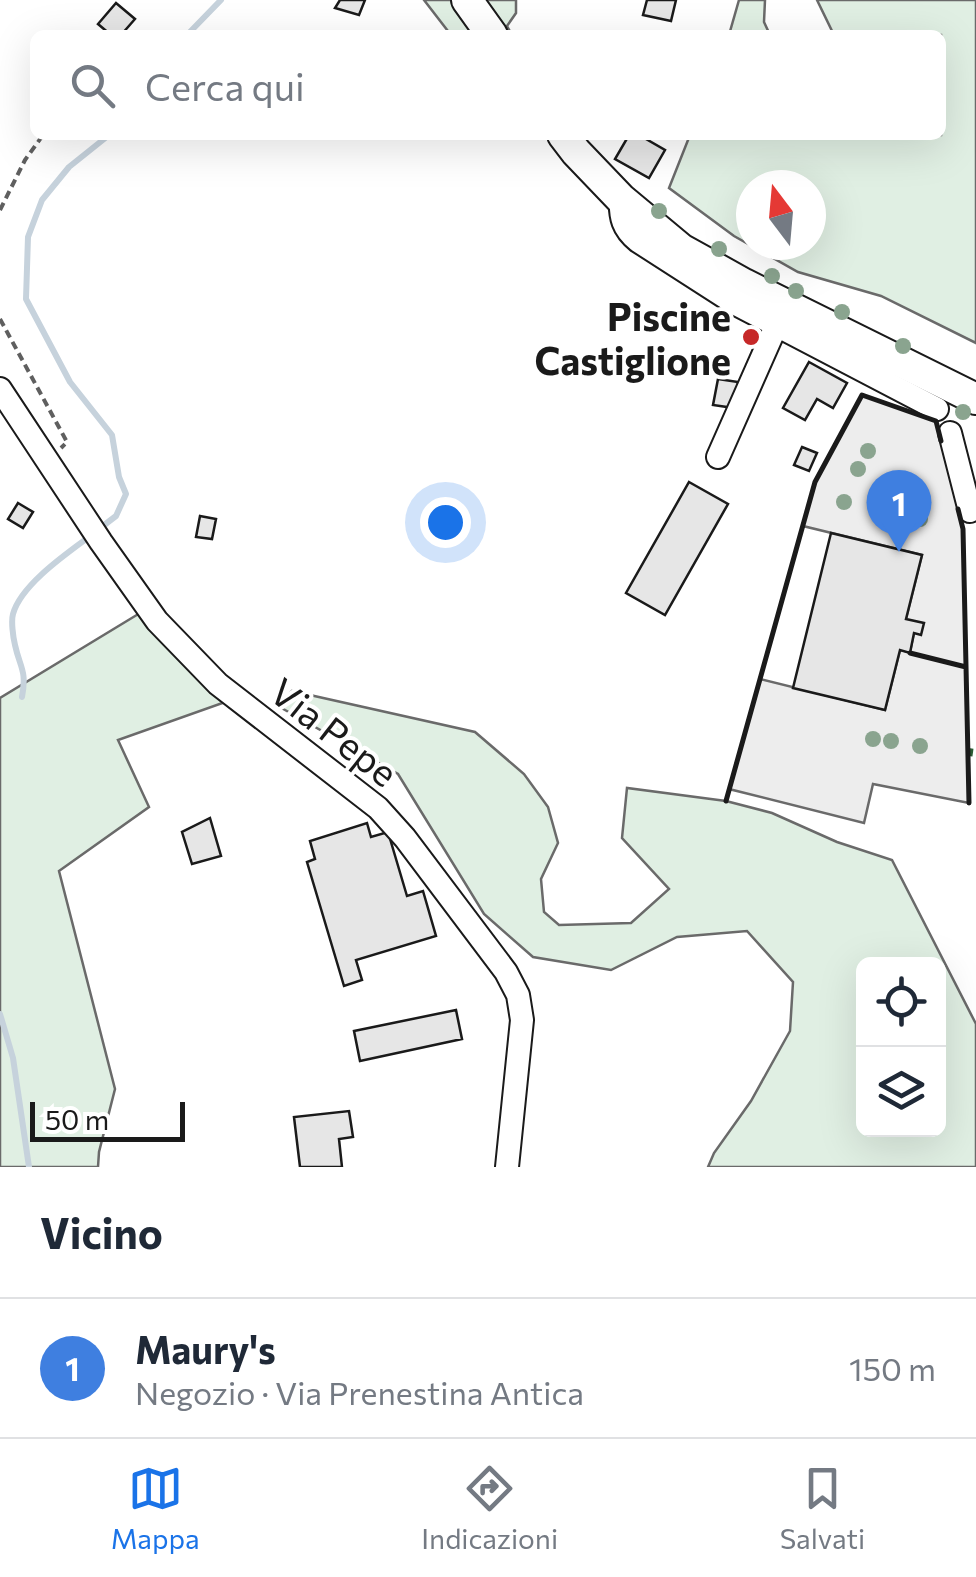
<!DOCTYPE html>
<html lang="it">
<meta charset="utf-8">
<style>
body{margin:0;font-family:Commissioner,sans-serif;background:#f6f6f7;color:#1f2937}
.controls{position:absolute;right:30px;bottom:30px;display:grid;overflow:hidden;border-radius:15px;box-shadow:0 10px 40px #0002}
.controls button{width:90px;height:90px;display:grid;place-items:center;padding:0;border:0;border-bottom:2px solid #e0e1e3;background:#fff;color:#1f2937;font:50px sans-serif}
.compass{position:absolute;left:736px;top:170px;width:90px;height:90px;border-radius:50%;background:#fff;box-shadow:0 10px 40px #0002;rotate:344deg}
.scale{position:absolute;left:30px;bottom:25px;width:155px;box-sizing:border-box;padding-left:10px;border:5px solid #1a1a1a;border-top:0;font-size:28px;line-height:35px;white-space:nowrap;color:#1a1a1a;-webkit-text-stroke:8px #fff;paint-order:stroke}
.you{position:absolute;left:445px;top:522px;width:35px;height:35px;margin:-25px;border:8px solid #fff;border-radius:50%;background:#1a73e8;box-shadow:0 0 0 15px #1a73e833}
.badge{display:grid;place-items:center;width:65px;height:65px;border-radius:50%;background:#1a73e8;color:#fff;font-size:32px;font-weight:700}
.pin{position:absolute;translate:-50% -82px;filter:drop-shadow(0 2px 5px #0008)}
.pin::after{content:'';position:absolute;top:52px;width:35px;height:30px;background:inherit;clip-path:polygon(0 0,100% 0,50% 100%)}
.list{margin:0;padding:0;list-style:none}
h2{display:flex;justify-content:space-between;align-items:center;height:130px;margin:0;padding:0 40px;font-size:42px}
h2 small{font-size:32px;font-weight:400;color:#747a83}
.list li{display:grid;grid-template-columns:65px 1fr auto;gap:30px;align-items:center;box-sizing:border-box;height:140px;padding:0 40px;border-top:2px solid #e0e1e3}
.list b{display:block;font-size:38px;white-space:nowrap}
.list p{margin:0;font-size:32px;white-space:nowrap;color:#747a83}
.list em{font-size:32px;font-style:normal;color:#747a83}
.icon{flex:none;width:55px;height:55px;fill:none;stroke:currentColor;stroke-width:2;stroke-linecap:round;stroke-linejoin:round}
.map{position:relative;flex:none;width:976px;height:1167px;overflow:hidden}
.search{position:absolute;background:#fff;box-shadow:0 10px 40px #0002;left:30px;right:30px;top:30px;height:110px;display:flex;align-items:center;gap:25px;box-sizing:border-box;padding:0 35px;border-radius:15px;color:#747a83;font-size:38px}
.sheet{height:270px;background:#fff}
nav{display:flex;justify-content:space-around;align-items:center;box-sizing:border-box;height:140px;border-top:2px solid #e0e1e3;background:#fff;font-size:28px;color:#747a83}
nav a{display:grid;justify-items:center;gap:5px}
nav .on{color:#1a73e8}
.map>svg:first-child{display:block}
.green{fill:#e0efe3;stroke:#6a6a6a;stroke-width:2.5;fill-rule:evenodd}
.parking{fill:#ededed;stroke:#6a6a6a;stroke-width:2.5}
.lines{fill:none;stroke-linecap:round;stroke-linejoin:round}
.stream{stroke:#c6d2dc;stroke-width:6}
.building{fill:#e6e6e6;stroke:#1a1a1a;stroke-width:2.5}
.minor-casing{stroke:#1a1a1a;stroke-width:26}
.major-casing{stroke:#1a1a1a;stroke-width:34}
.path{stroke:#5f5f5f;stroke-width:4;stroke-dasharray:8 5;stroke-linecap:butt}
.minor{stroke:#fff;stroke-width:22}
.major{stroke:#fff;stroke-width:30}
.hedge{stroke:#2b5a34;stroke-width:8;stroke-dasharray:5 8;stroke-linecap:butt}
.wall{stroke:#1a1a1a;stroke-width:5}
.tree{fill:#8aa48f}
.poi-dot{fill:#c62828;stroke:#fff;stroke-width:4}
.labels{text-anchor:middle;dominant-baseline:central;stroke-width:8;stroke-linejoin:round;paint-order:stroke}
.poi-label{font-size:38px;font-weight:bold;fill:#1a1a1a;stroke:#fff;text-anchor:end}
.street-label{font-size:38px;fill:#1a1a1a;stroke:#fff}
</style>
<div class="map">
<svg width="976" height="1167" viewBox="0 0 976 1167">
<rect width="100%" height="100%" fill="#fff"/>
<path class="green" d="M424 0H516V13L507 26 512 35H451Z
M739 0H765L764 22 770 35H729Z
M817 0H976V343L881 296 798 272 734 236 669 188 690 135H941V35H834ZM751 185H811V245H751Z
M140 613 231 700 118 740 149 807 59 871 115 1089 99 1152 98 1167H0V698Z
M292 691 475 732 524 774 548 807 558 843 541 879 544 912 559 925 631 923 669 889 622 838 627 788 726 801 772 813 837 842 892 860 976 1024V1167H708L714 1153 751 1101 790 1031 793 982 747 931 677 937 611 970 533 957 484 914 398 774 278 706ZM864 964H938V1130H864Z"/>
<path class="parking" d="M862 395 936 421 963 529 969 803 873 784 864 823 729 789 760 679 885 710 900 650 910 652 914 633 906 619 922 555 803 526 815 482Z"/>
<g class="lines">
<path class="stream" d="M187 35 221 0
M99 529 116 516 126 494 119 477 112 435 70 382 26 299 28 237 42 200 69 167 109 135
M22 697C27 670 20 668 15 645 13 637 11 621 13 614 21 585 66 554 89 537
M0 1014 13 1058 29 1167"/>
</g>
<path class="building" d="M340 0H365L359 15 335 8Z
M647 0H676L671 21 643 15Z
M116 3 135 19 121 35H111L98 24Z
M629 135H639L665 150 649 178 615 159Z
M809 362 847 383 833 408 817 399 805 420 783 408Z
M718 379 738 382 734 408 713 405Z
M802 447 817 453 809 471 794 465Z
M689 482 728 504 665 615 626 593Z
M18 503 33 512 23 528 8 519Z
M200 516 216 519 212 539 196 537Z
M831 533 922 555 906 619 924 623 921 635 914 633 910 653 900 650 885 710 793 688Z
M210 818 221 856 192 864 182 832Z
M367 823 371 837 388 832 407 896 423 891 436 936 356 960 362 980 344 986 307 862 315 859 310 841Z
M456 1010 462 1039 360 1061 354 1031Z
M349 1111 353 1137 339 1139 342 1167H300L294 1117Z"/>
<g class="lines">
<g class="minor-casing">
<path id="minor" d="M621 199C620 217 623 229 638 241L736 304 937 409
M0 389 101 542 157 621 218 684 378 808 405 838 506 972 518 995 522 1020 507 1167
M950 433 970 511
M718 457 776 326"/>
</g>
<g class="major-casing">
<path id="major" d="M467 0 492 35
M563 135 576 152 621 199 681 249 744 284 976 399"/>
</g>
<path class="path" d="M0 210 25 160 43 135
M0 319 67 442 61 448"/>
<use href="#minor" class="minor"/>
<use href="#major" class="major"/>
<path class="hedge" d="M968 752 976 753"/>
<path class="wall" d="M958 509 963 529 969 803
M910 653 966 667
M726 801 815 482 862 395 936 421 941 441"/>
</g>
<g class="tree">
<circle cx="659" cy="211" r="8"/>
<circle cx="719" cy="249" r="8"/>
<circle cx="772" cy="276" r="8"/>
<circle cx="796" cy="291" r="8"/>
<circle cx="842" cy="312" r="8"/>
<circle cx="903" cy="346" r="8"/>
<circle cx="963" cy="412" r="8"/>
<circle cx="868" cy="451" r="8"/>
<circle cx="858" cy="469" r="8"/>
<circle cx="904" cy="479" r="8"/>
<circle cx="844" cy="502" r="8"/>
<circle cx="920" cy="519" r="8"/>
<circle cx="873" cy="739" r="8"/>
<circle cx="891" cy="741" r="8"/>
<circle cx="920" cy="746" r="8"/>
</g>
<circle class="poi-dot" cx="751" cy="337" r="10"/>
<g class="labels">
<g class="poi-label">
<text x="731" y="315">Piscine<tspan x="731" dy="44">Castiglione</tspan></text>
</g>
<g class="street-label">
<text transform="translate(335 731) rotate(38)">Via Pepe</text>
</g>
</g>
</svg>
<div class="controls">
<button><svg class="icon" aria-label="locate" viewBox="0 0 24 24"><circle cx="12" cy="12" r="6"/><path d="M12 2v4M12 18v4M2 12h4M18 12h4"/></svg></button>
<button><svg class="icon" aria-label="layers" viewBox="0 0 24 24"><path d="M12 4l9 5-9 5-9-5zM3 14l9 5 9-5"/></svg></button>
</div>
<svg class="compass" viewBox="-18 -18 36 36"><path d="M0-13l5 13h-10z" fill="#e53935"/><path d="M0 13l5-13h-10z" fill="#747a83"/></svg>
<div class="scale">50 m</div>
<div class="you"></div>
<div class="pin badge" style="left:899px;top:552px;background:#3f7fe0">1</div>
<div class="search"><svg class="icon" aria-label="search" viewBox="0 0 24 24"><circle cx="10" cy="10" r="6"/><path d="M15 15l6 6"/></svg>Cerca qui</div>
</div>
<section class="sheet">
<h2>Vicino<small></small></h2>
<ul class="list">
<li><span class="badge" style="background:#3f7fe0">1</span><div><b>Maury's</b><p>Negozio · Via Prenestina Antica</p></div><em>150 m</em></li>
</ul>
</section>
<nav>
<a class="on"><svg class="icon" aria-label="map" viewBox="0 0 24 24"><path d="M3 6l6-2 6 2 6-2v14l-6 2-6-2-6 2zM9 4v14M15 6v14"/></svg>Mappa</a>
<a><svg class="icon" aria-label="directions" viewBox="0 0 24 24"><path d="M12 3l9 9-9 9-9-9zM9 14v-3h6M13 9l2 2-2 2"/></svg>Indicazioni</a>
<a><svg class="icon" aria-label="saved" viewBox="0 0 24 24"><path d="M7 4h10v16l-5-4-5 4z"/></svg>Salvati</a>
</nav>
